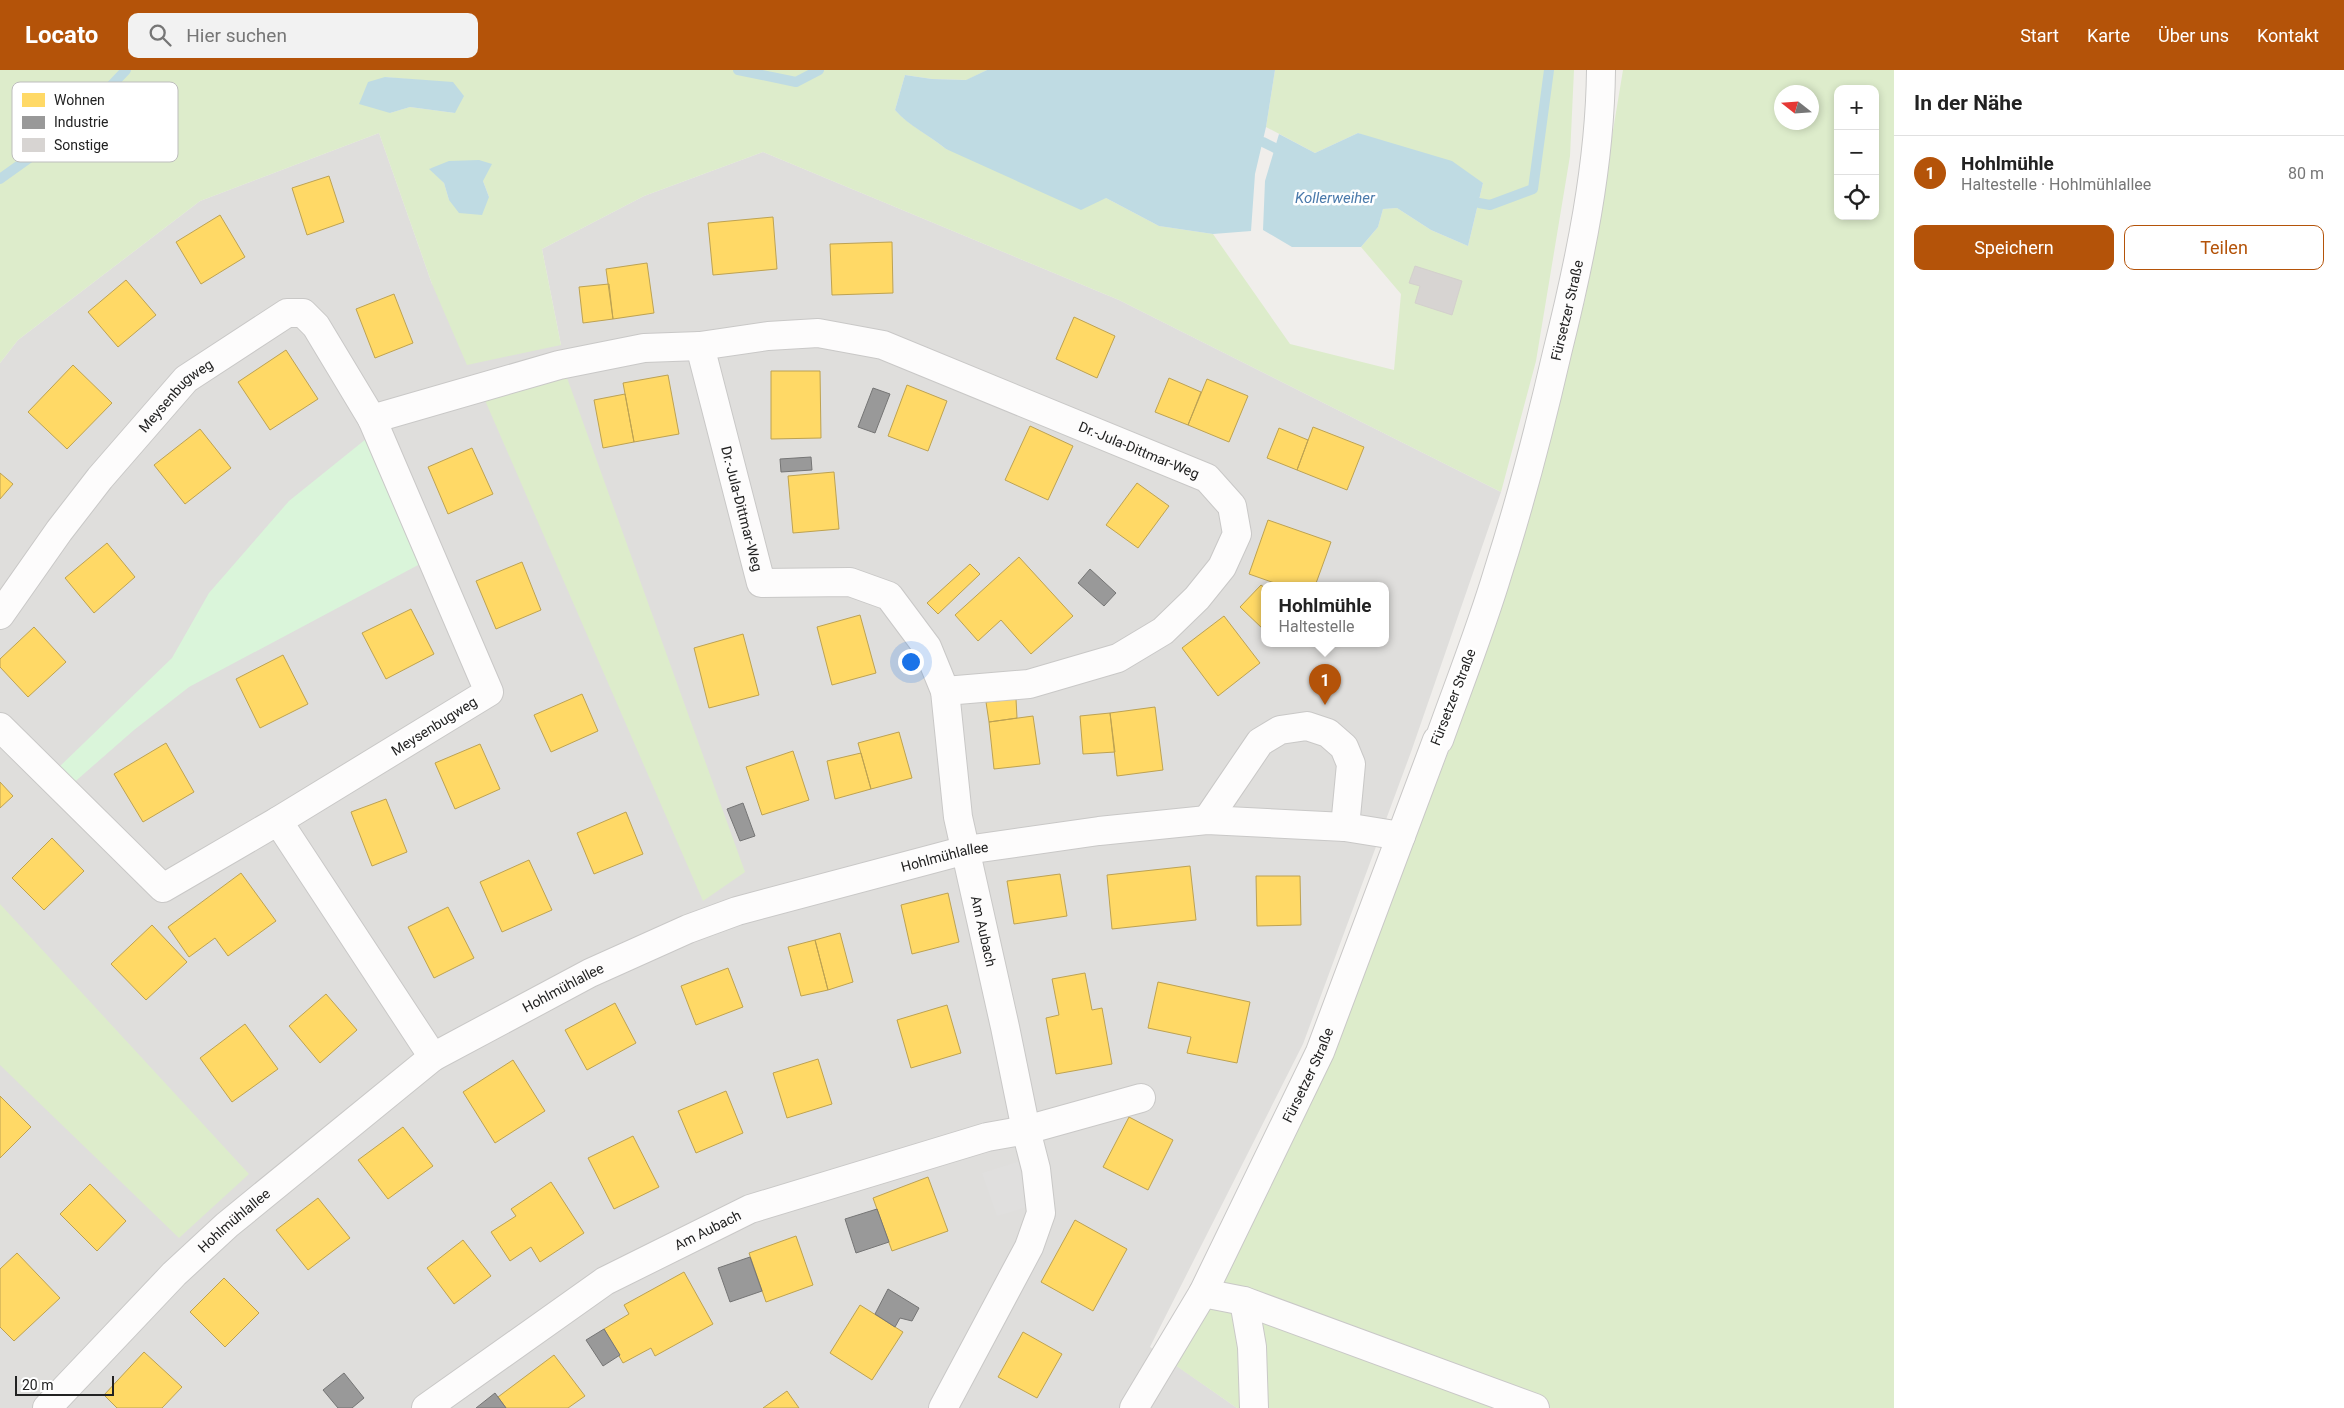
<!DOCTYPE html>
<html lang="de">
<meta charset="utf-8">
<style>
body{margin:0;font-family:Roboto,sans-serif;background:#f2f2f2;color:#222}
.controls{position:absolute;right:15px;top:15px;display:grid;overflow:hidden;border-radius:10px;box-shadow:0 2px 8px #0003}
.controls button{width:45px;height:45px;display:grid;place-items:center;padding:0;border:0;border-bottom:1px solid #e0e0e0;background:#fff;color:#222;font:25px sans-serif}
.compass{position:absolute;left:1774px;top:15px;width:45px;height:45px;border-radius:50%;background:#fff;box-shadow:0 2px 8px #0003;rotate:287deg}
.scale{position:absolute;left:15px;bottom:12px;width:99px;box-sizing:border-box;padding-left:5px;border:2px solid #222;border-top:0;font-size:14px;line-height:18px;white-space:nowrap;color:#222;-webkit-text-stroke:4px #fff;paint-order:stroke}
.you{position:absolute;left:910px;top:591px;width:18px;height:18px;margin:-12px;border:4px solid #fff;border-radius:50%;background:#1a73e8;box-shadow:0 0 0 8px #1a73e833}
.badge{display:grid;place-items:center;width:32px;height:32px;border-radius:50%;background:#b45309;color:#fff;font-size:16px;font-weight:700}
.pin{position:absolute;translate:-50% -41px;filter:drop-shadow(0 1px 2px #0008)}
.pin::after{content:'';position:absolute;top:26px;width:18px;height:15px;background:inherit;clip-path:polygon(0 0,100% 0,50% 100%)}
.popup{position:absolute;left:1261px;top:512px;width:128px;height:65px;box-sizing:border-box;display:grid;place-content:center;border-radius:10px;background:#fff;filter:drop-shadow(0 1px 4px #0005);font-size:16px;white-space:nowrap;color:#767676}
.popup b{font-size:19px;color:#222}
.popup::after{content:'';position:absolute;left:50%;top:100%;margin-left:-10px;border:10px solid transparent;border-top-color:#fff}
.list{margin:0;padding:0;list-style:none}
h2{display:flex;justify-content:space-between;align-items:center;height:65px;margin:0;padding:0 20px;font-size:21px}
h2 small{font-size:16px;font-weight:400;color:#767676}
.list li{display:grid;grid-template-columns:32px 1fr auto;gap:15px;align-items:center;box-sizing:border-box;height:75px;padding:0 20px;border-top:1px solid #e0e0e0}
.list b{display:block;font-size:19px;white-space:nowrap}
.list p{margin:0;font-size:16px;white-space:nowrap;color:#767676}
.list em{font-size:16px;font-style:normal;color:#767676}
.actions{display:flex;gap:10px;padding:15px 20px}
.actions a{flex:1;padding:11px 0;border:1px solid #b45309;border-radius:10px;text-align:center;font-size:18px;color:#b45309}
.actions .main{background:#b45309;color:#fff}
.icon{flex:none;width:28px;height:28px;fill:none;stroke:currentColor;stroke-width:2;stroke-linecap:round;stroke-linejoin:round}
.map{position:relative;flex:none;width:1894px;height:1338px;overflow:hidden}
header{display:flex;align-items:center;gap:30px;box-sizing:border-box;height:70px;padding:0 25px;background:#b45309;color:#fff}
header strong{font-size:24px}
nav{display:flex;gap:28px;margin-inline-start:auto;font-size:18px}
.search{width:350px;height:45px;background:#f2f2f2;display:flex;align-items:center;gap:12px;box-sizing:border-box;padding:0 18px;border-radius:10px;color:#767676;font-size:19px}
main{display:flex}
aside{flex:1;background:#fff}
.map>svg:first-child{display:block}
.residential{fill:#dfdedc;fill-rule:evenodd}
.grass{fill:#ddeccb;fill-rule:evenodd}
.park{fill:#daf5da}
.parking{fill:#e0dfde}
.water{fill:#bfdbe3}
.homes{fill:#ffd966;stroke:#bda252}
.industry{fill:#999;stroke:#757575}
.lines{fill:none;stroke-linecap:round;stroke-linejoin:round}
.stream{stroke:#bfdbe3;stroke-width:10}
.building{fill:#d7d4d2;stroke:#d3d0cc}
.minor-casing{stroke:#c9c8c7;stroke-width:30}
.minor{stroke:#fdfcfc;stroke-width:28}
.labels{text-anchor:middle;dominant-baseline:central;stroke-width:5;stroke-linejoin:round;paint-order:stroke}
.street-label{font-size:14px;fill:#222;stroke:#fff}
.water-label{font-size:15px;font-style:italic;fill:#4a7aab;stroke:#fff}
.key{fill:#fff;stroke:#bdbdbd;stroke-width:1}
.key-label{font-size:14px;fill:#222}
</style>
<header>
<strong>Locato</strong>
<div class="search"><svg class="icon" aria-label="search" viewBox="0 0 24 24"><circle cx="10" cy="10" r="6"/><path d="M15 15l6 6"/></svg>Hier suchen</div>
<nav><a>Start</a><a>Karte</a><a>Über uns</a><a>Kontakt</a></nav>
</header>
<main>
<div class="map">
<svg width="1894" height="1338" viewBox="0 0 1894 1338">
<rect width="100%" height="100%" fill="#f0eeeb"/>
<path class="residential" d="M379 63 432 214 561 275 542 179 644 126 763 82 1119 230 1501 422 1411 682 1303 974 1150 1277 1237 1338H0V293L18 270 200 131ZM1265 516H1385V574H1265Z"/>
<path class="grass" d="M0 0H987L967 10 932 9 905 5 895 40C910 56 929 65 946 79L1106 128 1159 156 1213 164 1290 274 1394 300 1401 224 1361 177 1378 157 1383 139 1397 138 1431 160 1468 176 1483 113 1358 63 1315 83 1266 57 1275 0H1574L1570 86 1536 291 1501 422 1119 230 763 82 644 126 542 179 561 275 467 295 432 214 379 63 200 131 18 270 0 293ZM385 7 428 11 455 43 410 37 390 43ZM430 98 483 111 489 127 449 130 444 113Z
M1623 0H1894V1338H1237L1175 1295 1226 1202 1322 1010 1456 662 1585 230ZM1838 19H1875V146H1838ZM1782 22H1812V52H1782Z
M566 305 745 802 703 831 484 328Z
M0 834 249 1104 179 1168 0 995Z"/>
<path class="park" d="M366 369 420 494 189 617 134 660 70 716 56 700 172 588 209 523 289 431Z"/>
<path class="parking" d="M1033 1087 1040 1133 997 1146 982 1103Z"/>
<path class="water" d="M987 0H1275L1266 57 1255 104 1251 161 1213 164 1159 156 1106 128 1081 140 946 79C929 65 909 56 895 40L905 5 932 9 966 10Z
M385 7 453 12 464 26 455 43 410 37 390 43 359 34 368 12Z
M1358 63 1452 91 1483 113 1468 176 1431 160 1397 138 1383 139 1378 157 1361 177H1292L1263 160 1265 111 1279 64 1315 83Z
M479 90 492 94 483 111 489 127 482 145 459 143 449 130 444 113 429 99 449 91Z"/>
<path class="homes" d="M329 106 344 152 307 165 292 118Z
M220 145 245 187 201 214 176 172Z
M773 147 777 199 713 205 708 153Z
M892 172 893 223 832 225 830 174Z
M647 193 654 243 613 249 606 199Z
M126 210 156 245 118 277 88 242Z
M609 214 613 249 583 253 579 217Z
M394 224 413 273 375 288 356 239Z
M1074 247 1115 266 1097 308 1056 289Z
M286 280 318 329 270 360 238 312Z
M73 295 112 333 67 379 28 342Z
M771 301H820L821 368 771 369Z
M668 305 679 364 634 372 623 313Z
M1169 308 1201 322 1188 355 1155 342Z
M1207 309 1248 326 1229 372 1188 355Z
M907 315 947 331 928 381 888 366Z
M625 324 634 372 603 378 594 330Z
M1030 356 1073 376 1048 430 1005 410Z
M1313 357 1364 377 1347 420 1297 400Z
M1279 358 1308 370 1297 400 1267 388Z
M200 359 231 398 185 434 154 395Z
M472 378 493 424 448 444 428 397Z
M834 402 839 459 793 463 788 406Z
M0 403 13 414 0 429Z
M1137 413 1169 436 1138 478 1106 455Z
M1268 450 1331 472 1315 516H1283L1249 504Z
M107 473 135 507 94 543 65 508Z
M1019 487 1073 546 1031 584 1001 550 978 571 955 545Z
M522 492 541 540 496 559 476 511Z
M970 494 980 504 938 544 927 533Z
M1261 515 1265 518 1264 560 1240 537Z
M411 539 434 584 386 609 362 563Z
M860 545 876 603 832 615 817 557Z
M1224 546 1260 593 1218 626 1182 578Z
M34 557 66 592 28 627 0 597V589Z
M743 564 759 625 709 638 694 578Z
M283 585 308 634 260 658 236 609Z
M582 624 598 661 551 682 534 645Z
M1016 629 1017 648 989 652 986 632Z
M1155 637 1163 700 1117 706 1110 643Z
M1110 643 1115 682 1083 684 1080 646Z
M1033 646 1040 694 994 699 989 652Z
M899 662 912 708 871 719 858 673Z
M166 673 194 722 143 752 114 704Z
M480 674 500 719 455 739 435 693Z
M793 681 809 730 762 745 746 697Z
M861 683 871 719 835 729 827 691Z
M0 712 13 726 0 738Z
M386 729 407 782 372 796 351 742Z
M626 742 643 784 594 804 577 763Z
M52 768 84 801 44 840 12 808Z
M529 790 552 840 502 862 480 812Z
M1190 796 1196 850 1112 859 1107 805Z
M241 803 276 851 228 886 215 868 189 887 168 857Z
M1060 804 1067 846 1014 854 1007 811Z
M1256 806H1300L1301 855 1257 856Z
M948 823 959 872 912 884 901 835Z
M448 837 474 888 434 908 408 857Z
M152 855 187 892 146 930 111 894Z
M840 863 853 912 828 920 815 870Z
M815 870 828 920 801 926 788 877Z
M728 898 743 937 696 955 681 916Z
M1085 903 1092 940 1102 938 1112 994 1056 1004 1046 948 1059 945 1052 909Z
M1158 912 1250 932 1237 993 1187 983 1191 967 1148 958Z
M326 924 357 960 320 993 289 956Z
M615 933 636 973 587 1000 565 960Z
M947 935 961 983 911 998 897 950Z
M245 954 278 999 232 1032 200 988Z
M818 989 832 1034 787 1048 773 1003Z
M513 990 545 1041 495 1073 463 1022Z
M726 1021 743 1063 696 1083 678 1041Z
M0 1026 31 1057 0 1088Z
M1129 1047 1173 1070 1148 1120 1103 1097Z
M403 1057 433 1096 388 1129 358 1090Z
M633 1066 659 1117 614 1139 588 1088Z
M928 1107 948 1161 892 1181 873 1128Z
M551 1112 584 1163 540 1192 531 1177 510 1191 491 1162 516 1146 511 1139Z
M90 1114 126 1151 97 1181 60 1144Z
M318 1128 350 1168 308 1200 276 1160Z
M1075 1150 1127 1179 1093 1241 1041 1212Z
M796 1166 813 1215 766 1232 749 1183Z
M463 1170 491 1206 454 1234 427 1198Z
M17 1183 60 1228 14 1271 0 1257V1199Z
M684 1202 713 1254 655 1286 651 1278 623 1293 604 1259 629 1244 624 1235Z
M224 1208 259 1243 225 1277 190 1242Z
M860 1235 903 1262 872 1310 830 1283Z
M1023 1262 1062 1284 1037 1328 998 1307Z
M144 1282 182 1317 162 1338H117L104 1325Z
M554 1285 585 1326 568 1338H506L498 1327Z
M787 1321 799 1338H763Z"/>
<path class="industry" d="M873 318 890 324 875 363 858 357Z
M811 387 812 400 781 402 780 389Z
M1090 499 1116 523 1104 536 1078 513Z
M743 733 755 766 740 771 727 739Z
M877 1139 889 1172 856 1183 845 1149Z
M750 1187 762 1221 730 1232 718 1198Z
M888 1219 919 1238 912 1251 900 1248 895 1257 875 1244Z
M604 1259 620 1285 603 1296 586 1270Z
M344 1303 364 1328 352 1338H338L323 1320Z
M495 1323 506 1338H476Z"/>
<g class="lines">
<path class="stream" d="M738 0 796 12 819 0
M1263 72 1275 78
M0 109 70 59 126 0
M1479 133 1490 135 1533 119 1549 0"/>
</g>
<path class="building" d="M1415 196 1462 211 1452 245 1415 233 1420 216 1409 213Z"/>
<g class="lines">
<g class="minor-casing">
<g id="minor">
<path id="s1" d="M700 276 761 513 850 512 889 526 927 577 945 621 958 747 1005 957 1026 1060 1036 1099 1041 1143 1029 1177 943 1338"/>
<path id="s2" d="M372 349 559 295 644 278 700 276 768 266 818 263 883 275 1207 408 1232 436 1237 464 1222 497 1197 528 1163 561 1118 588 1029 614 945 621"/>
<path id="s3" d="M0 545 59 461 100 408 186 309 287 243H303L316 256 372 349 489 622 278 751"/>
<path d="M0 657 163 818 278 751 433 987"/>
<path d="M1207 750 1260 672 1280 660 1307 656 1328 663 1344 677 1351 694 1345 757"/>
<path d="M1203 1223 1244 1231 1535 1338"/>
<path d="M1244 1231 1252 1277 1254 1338"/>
<path id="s4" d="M47 1338 174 1204 227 1155 433 987 590 903 688 859 737 841 966 780 1099 761 1207 750 1345 757 1401 766"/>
<path id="s5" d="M426 1338 605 1211 750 1139 987 1067 1026 1060 1141 1028"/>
<path id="s6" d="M1134 1338 1203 1223 1320 982 1437 670H1439C1459 614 1481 559 1498 502 1521 430 1540 357 1557 283 1580 191 1600 95 1601 0"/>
</g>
</g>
<use href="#minor" class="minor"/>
</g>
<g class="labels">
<g class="street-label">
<text stroke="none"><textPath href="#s6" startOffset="1186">Fürsetzer Straße</textPath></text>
<text stroke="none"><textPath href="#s3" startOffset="282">Meysenbugweg</textPath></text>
<text stroke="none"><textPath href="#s2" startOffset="799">Dr.-Jula-Dittmar-Weg</textPath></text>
<text stroke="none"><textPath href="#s1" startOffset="168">Dr.-Jula-Dittmar-Weg</textPath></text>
<text transform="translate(1453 627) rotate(-69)">Fürsetzer Straße</text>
<text transform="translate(434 656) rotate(-32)">Meysenbugweg</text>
<text stroke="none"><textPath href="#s4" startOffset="1075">Hohlmühlallee</textPath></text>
<text stroke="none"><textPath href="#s1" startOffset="730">Am Aubach</textPath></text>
<text stroke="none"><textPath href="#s4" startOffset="670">Hohlmühlallee</textPath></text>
<text stroke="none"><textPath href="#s6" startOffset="376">Fürsetzer Straße</textPath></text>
<text stroke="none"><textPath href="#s4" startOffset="265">Hohlmühlallee</textPath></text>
<text stroke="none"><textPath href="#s5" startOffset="334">Am Aubach</textPath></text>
</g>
<g class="water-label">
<text x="1335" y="128">Kollerweiher</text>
</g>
</g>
<rect x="12" y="12" width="166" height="80" rx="8" class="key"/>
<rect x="22" y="23" width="23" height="14" fill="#ffd966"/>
<rect x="22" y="46" width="23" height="13" fill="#999"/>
<rect x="22" y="68" width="23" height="14" fill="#d7d4d2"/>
<g class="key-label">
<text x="54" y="35">Wohnen</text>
<text x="54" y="57">Industrie</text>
<text x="54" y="80">Sonstige</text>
</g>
</svg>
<div class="controls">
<button>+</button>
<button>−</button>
<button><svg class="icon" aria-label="locate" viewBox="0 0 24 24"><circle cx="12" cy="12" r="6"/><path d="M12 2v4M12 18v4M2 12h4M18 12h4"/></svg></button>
</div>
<svg class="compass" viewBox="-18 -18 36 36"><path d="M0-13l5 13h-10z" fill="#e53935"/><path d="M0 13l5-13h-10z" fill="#767676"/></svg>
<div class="scale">20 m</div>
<div class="you"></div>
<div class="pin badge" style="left:1325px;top:635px">1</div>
<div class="popup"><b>Hohlmühle</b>Haltestelle</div>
</div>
<aside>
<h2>In der Nähe<small></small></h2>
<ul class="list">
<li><span class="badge">1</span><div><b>Hohlmühle</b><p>Haltestelle · Hohlmühlallee</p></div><em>80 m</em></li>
</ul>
<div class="actions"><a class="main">Speichern</a><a>Teilen</a></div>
</aside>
</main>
